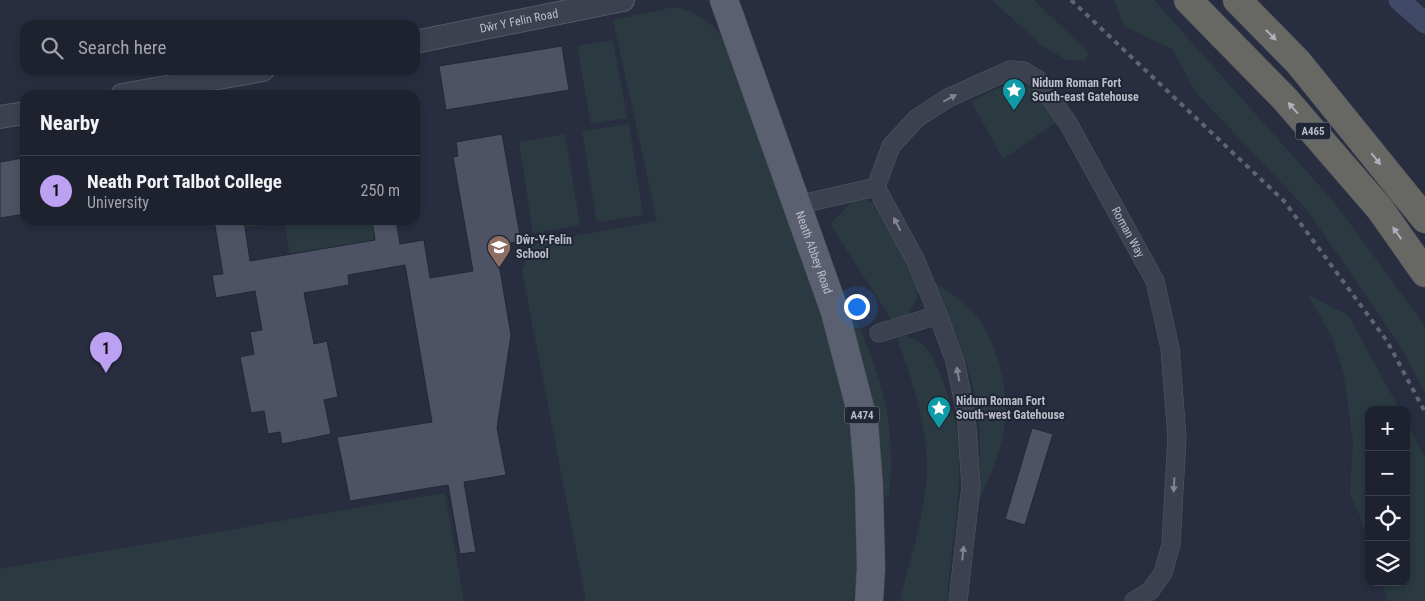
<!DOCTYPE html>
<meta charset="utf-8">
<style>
body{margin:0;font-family:"Roboto Condensed",sans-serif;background:#262a37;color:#f1f3f6}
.controls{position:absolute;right:15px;bottom:15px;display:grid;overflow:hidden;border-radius:10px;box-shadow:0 2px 8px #0003}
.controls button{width:45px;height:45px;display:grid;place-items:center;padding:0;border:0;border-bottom:1px solid #3c3f4b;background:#1e222f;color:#f1f3f6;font:25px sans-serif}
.you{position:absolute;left:856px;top:306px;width:18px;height:18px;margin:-12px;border:4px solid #fff;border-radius:50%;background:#1a73e8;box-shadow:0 0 0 8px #1a73e833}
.badge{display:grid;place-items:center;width:32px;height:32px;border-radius:50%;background:#bca0f2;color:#111;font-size:16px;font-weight:700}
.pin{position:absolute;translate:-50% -41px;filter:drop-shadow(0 1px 2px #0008)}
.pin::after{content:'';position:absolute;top:26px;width:18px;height:15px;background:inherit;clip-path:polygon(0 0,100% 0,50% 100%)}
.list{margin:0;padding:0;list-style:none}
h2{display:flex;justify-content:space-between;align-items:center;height:65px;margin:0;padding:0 20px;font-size:21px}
h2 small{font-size:16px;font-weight:400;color:#a1a4aa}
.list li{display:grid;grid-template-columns:32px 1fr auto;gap:15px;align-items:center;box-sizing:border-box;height:70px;padding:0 20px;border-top:1px solid #3c3f4b}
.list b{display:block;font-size:19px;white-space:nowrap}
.list p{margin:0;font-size:16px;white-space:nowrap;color:#a1a4aa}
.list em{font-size:16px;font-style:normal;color:#a1a4aa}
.icon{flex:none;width:28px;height:28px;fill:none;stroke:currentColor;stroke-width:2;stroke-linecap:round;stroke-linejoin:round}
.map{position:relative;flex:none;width:1425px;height:601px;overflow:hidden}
.search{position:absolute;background:#1e222f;box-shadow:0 2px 8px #0003;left:20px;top:20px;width:400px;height:55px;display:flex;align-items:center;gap:12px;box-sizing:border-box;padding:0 18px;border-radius:15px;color:#a1a4aa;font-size:19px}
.panel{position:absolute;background:#1e222f;box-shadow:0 2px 8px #0003;left:20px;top:90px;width:400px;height:135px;border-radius:15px}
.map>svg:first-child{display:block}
.green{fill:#2a3a40}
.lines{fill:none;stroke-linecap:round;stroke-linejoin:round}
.canal{stroke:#404a66;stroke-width:21}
.building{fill:#4d5365;stroke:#232836}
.minor-casing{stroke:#545966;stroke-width:19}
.tertiary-casing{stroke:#545966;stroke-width:24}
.primary-casing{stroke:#464a58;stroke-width:29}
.trunk-casing{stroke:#444956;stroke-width:29}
.minor{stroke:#3c414f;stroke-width:18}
.tertiary{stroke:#3c414f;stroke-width:22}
.primary{stroke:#5a606f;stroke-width:28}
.trunk{stroke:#676764;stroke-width:28}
.rail{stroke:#5e6475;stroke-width:4;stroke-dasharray:5 5;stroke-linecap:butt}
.oneway{fill:#adb0ba}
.oneway2{fill:#818592}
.labels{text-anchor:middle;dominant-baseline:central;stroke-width:4;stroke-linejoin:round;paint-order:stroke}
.shield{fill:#212634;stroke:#8b909c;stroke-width:1}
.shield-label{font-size:11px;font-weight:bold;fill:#b9bdc9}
.street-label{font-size:12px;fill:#b9bdc9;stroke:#212634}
.poi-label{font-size:12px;font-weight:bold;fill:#b9bdc9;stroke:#212634;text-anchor:start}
</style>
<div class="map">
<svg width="1425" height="601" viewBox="0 0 1425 601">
<rect width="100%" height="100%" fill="#282e3f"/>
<path class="green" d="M992 0H1034L1088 52 1086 61 1066 60 1040 44Z
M1114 0H1154L1334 202 1423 323 1425 327V392L1399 344 1308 211 1197 94 1172 49 1124 26Z
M674 7C699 12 712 23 727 43L821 315 846 402 858 477 857 574 853 601H586L522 271 532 244 657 221 613 20Z
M613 40 627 118 591 124 577 46Z
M1018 82C1038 87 1047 105 1058 121L1003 159 971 101 1008 84Z
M629 124 643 215 597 222 582 131Z
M565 134 580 225 533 233 519 142Z
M863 199C893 204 907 260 917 285L918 295 907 317 891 319 830 224 853 201Z
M244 220H372L375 240 290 255 284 221 245 228Z
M932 280C949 292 969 305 981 322 990 336 996 352 1000 368 1014 424 1000 453 978 503 980 465 982 429 974 392 967 353 947 316 932 280Z
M1308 295 1348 315 1400 410H1369V540L1350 493 1353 442 1344 375 1332 337Z
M848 310C859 323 864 338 870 354 890 404 894 444 889 497H885L876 422Z
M902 335C927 340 934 357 942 379 949 397 955 416 957 434 964 489 951 546 947 601H900C909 563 922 524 926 485 931 436 914 384 897 339Z
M1406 420 1425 458V601H1388L1382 582H1406Z
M445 493 464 601H0V569Z"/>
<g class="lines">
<path class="canal" d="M1399 0 1425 23"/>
</g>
<path class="building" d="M562 46 569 90 446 110 439 66Z
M502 134 521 241 496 246 511 335 497 428 506 475 464 482 476 552 460 554 448 485 350 501 337 437 432 422 405 265 348 275 349 285 304 293 314 344 327 341 338 397 324 400 331 434 282 444 280 432 268 434 264 411 251 413 240 357 254 354 250 332 262 330 255 291 216 298 212 275 223 274 214 220H244L250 261 375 240 372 220H396L400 244 424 240 430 278 473 271 453 157 458 156 456 142Z
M23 158 25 214 0 218V162Z
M1032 428 1053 434 1025 525 1005 519Z"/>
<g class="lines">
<g class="minor-casing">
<g id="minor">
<path d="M797 205 876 187"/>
<path d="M879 333 938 315"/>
<path id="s1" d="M958 601 971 486 966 414 955 361 938 315 916 261 876 187 891 146 917 118 948 98 1010 70 1024 71 1037 79 1068 123 1155 281 1170 348 1177 437 1171 545 1163 573 1150 591 1134 601"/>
</g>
</g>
<g class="tertiary-casing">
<g id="tertiary">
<path id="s2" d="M415 42 623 0"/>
<path d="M122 95 263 70"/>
<path d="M0 117 25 113"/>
</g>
</g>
<g class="primary-casing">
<g id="primary">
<path id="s3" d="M724 0 835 312 864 423 869 487 871 568 869 601"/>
</g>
</g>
<g class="trunk-casing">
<path id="trunk" d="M1188 0 1285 99 1380 209 1425 273
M1237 0 1298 62 1425 219"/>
</g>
<use href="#minor" class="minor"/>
<use href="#tertiary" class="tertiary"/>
<use href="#primary" class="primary"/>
<use href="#trunk" class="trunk"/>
<path class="rail" d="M1071 0 1284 201 1387 341 1425 412"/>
</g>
<defs><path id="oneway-solid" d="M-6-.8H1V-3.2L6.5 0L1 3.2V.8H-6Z" transform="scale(1.25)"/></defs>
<g class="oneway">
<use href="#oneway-solid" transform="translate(1271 35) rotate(45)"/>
<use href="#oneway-solid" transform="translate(1293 108) rotate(-131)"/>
<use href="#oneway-solid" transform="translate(1376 159) rotate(51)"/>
<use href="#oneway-solid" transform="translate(1397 233) rotate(-125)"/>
</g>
<g class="oneway2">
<use href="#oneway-solid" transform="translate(950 98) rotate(-28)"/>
<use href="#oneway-solid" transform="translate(897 224) rotate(-117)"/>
<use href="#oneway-solid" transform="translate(958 374) rotate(-101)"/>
<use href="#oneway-solid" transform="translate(1174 485) rotate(93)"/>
<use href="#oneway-solid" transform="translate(963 553) rotate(-84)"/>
</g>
<defs>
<g id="sight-pin" transform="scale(1.25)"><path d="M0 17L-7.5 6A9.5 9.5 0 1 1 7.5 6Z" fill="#0f9aa8" stroke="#212634"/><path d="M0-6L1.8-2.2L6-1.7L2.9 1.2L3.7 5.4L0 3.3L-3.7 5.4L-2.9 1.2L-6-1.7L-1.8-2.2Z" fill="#fff"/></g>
<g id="school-pin" transform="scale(1.25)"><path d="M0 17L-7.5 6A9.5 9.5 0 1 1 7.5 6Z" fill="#8d6e63" stroke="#212634"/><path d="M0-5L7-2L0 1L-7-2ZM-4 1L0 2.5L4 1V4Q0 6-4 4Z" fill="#fff"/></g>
</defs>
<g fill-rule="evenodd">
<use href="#sight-pin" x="1014" y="90"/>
<use href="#school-pin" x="499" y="247"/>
<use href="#sight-pin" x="939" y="408"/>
</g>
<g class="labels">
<g class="shield">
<rect x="1295.5" y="122.5" width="35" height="17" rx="4"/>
<rect x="844.5" y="406.5" width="35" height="17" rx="4"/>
</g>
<g class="shield-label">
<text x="1313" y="131">A465</text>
<text x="862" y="415">A474</text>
</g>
<g class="street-label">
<text stroke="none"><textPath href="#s2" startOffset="106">Dŵr Y Felin Road</textPath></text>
<text stroke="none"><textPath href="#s1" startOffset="828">Roman Way</textPath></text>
<text stroke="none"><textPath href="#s3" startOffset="268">Neath Abbey Road</textPath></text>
</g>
<g class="poi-label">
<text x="1032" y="83">Nidum Roman Fort<tspan x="1032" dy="14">South-east Gatehouse</tspan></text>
<text x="516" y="240">Dŵr-Y-Felin<tspan x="516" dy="14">School</tspan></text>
<text x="956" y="401">Nidum Roman Fort<tspan x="956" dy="14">South-west Gatehouse</tspan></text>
</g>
</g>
</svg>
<div class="controls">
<button>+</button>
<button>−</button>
<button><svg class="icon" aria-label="locate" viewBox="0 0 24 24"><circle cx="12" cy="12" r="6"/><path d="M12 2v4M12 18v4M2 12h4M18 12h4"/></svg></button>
<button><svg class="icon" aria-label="layers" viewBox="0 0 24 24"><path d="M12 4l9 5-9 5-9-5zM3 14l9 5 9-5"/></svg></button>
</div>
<div class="you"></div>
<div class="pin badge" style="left:106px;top:373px">1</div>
<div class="search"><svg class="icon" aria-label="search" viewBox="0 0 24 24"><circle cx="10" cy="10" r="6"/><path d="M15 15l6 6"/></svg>Search here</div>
<section class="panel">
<h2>Nearby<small></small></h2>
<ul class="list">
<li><span class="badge">1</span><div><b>Neath Port Talbot College</b><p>University</p></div><em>250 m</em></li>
</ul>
</section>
</div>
